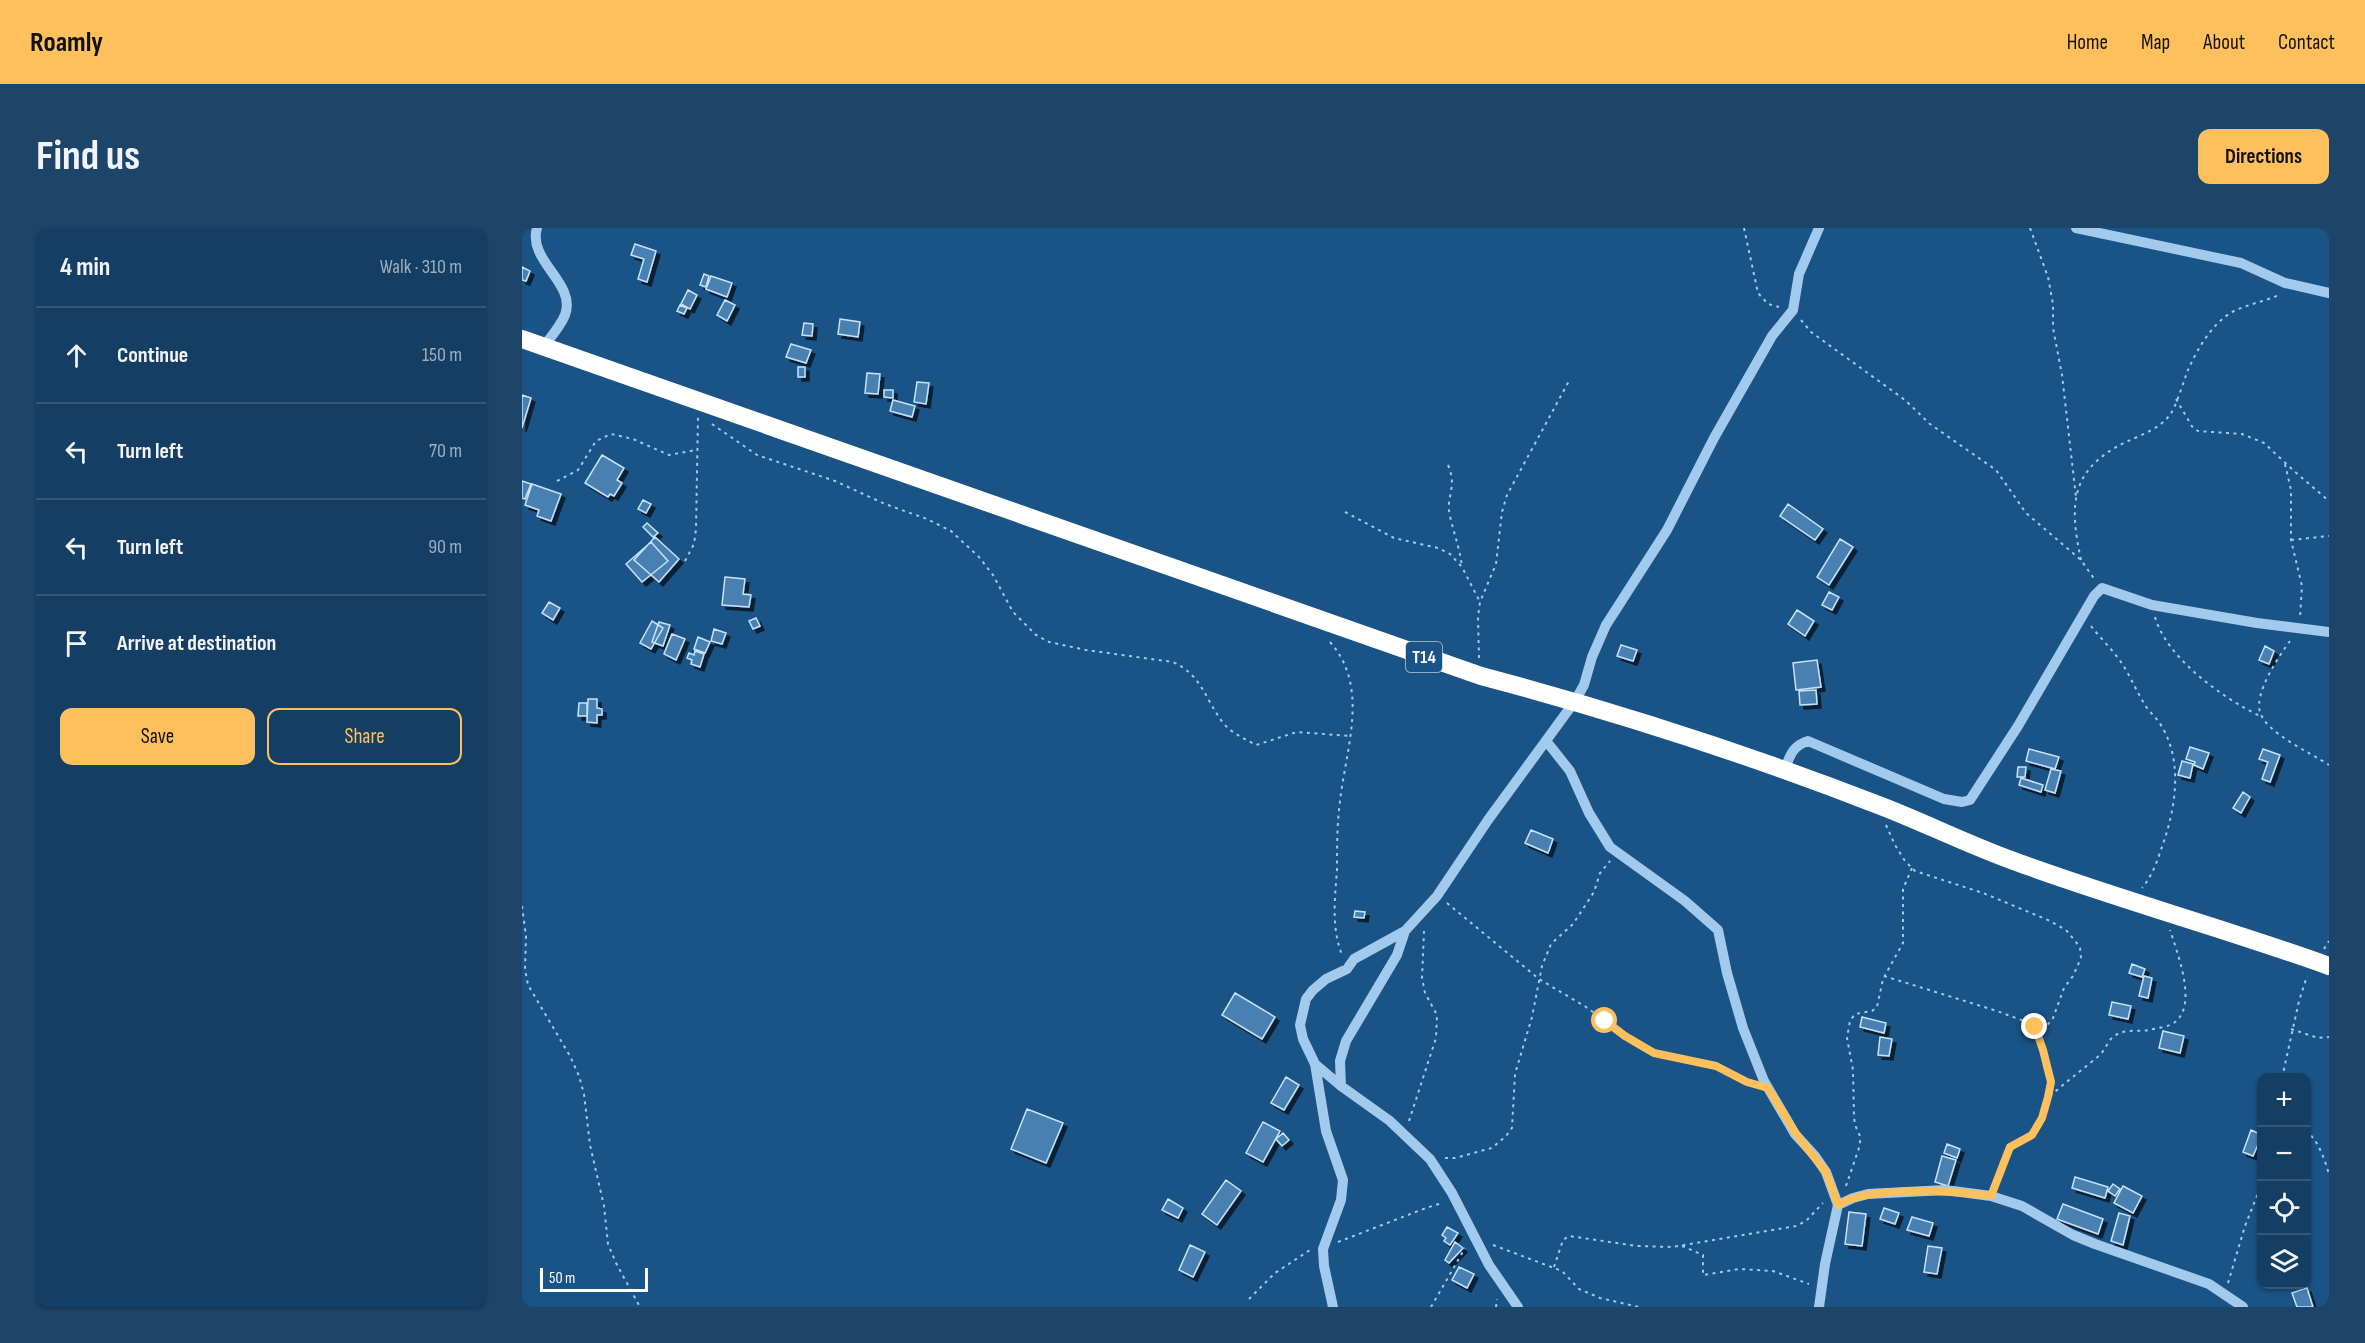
<!DOCTYPE html>
<meta charset="utf-8">
<style>
body{margin:0;font-family:"Sofia Sans Condensed",sans-serif;background:#1d456a;color:#f1f3f6}
.controls{position:absolute;right:18px;bottom:18px;display:grid;overflow:hidden;border-radius:12px;box-shadow:0 2px 4px #0004}
.controls button{width:54px;height:54px;display:grid;place-items:center;padding:0;border:0;border-bottom:2px solid #335778;background:#143e64;color:#f1f3f6;font:30px sans-serif}
.scale{position:absolute;left:18px;bottom:15px;width:108px;box-sizing:border-box;padding-left:6px;border:3px solid #fff;border-top:0;font-size:16px;line-height:21px;white-space:nowrap;color:#fff;-webkit-text-stroke:4px #1a5385;paint-order:stroke}
.stop{position:absolute;width:18px;height:18px;margin:-14px;border:4px solid #fdc05d;border-radius:50%;background:#fff}
.stop.end{background:#fdc05d;border-color:#fff;box-shadow:0 2px 6px #0008}
.list{margin:0;padding:0;list-style:none}
h2{display:flex;justify-content:space-between;align-items:center;height:78px;margin:0;padding:0 24px;font-size:26px}
h2 small{font-size:20px;font-weight:400;color:#9daebf}
.list li{display:grid;grid-template-columns:39px 1fr auto;gap:18px;align-items:center;box-sizing:border-box;height:96px;padding:0 24px;border-top:2px solid #335778}
.list b{display:block;font-size:22px;white-space:nowrap}
.list em{font-size:20px;font-style:normal;color:#9daebf}
.actions{display:flex;gap:12px;padding:18px 24px}
.actions a{flex:1;padding:14px 0;border:2px solid #fdc05d;border-radius:12px;text-align:center;font-size:21px;color:#fdc05d}
.actions .main{background:#fdc05d;color:#111}
.icon{flex:none;width:33px;height:33px;fill:none;stroke:currentColor;stroke-width:2;stroke-linecap:round;stroke-linejoin:round}
.map{position:relative;flex:none;width:1807px;height:1079px;overflow:hidden;border-radius:12px}
header{display:flex;align-items:center;gap:36px;box-sizing:border-box;height:84px;padding:0 30px;background:#fdc05d;color:#111}
header strong{font-size:28px}
nav{display:flex;gap:33px;margin-inline-start:auto;font-size:21px}
.intro{display:flex;align-items:center;justify-content:space-between;box-sizing:border-box;height:144px;padding:0 36px}
h1{margin:0;font-size:42px}
.button{padding:15px 27px;border-radius:12px;background:#fdc05d;color:#111;font-size:21px;font-weight:700}
main{display:flex;gap:36px;padding:0 36px}
aside{flex:1;background:#143e64;border-radius:12px;box-shadow:0 2px 4px #0004}
.map>svg:first-child{display:block}
.building{fill:#4780b1;stroke:#c6e2f9;stroke-width:1.5;filter:url(#shadow)}
.lines{fill:none;stroke-linecap:round;stroke-linejoin:round}
.path{stroke:#a1caec;stroke-width:2;stroke-dasharray:3 4.5;stroke-linecap:butt}
.minor{stroke:#a1caec;stroke-width:10}
.highway{stroke:#fff;stroke-width:18}
.route{stroke:#fdc05d;stroke-width:8}
.labels{text-anchor:middle;dominant-baseline:central;stroke-width:6;stroke-linejoin:round;paint-order:stroke}
.shield{fill:#1a5385;stroke:#bacbda;stroke-width:1.5}
.shield-label{font-size:18px;font-weight:bold;fill:#fff}
</style>
<header>
<strong>Roamly</strong>
<nav><a>Home</a><a>Map</a><a>About</a><a>Contact</a></nav>
</header>
<div class="intro"><h1>Find us</h1><a class="button">Directions</a></div>
<main>
<aside>
<h2>4 min<small>Walk · 310 m</small></h2>
<ul class="list">
<li><svg class="icon" aria-label="ahead" viewBox="0 0 24 24"><path d="M12 20V5M6 11l6-6 6 6"/></svg><div><b>Continue</b></div><em>150 m</em></li>
<li><svg class="icon" aria-label="left" viewBox="0 0 24 24"><path d="M17 20v-9H6M10 6l-5 5 5 5"/></svg><div><b>Turn left</b></div><em>70 m</em></li>
<li><svg class="icon" aria-label="left" viewBox="0 0 24 24"><path d="M17 20v-9H6M10 6l-5 5 5 5"/></svg><div><b>Turn left</b></div><em>90 m</em></li>
<li><svg class="icon" aria-label="arrive" viewBox="0 0 24 24"><path d="M6 21V4h12l-3 4 3 4H6"/></svg><div><b>Arrive at destination</b></div></li>
</ul>
<div class="actions"><a class="main">Save</a><a>Share</a></div>
</aside>
<div class="map">
<svg width="1807" height="1079" viewBox="0 0 1807 1079">
<defs>
<filter id="shadow"><feDropShadow dx="4" dy="4" stdDeviation="0" flood-color="#0009"/></filter>
</defs>
<rect width="100%" height="100%" fill="#1a5385"/>
<path class="building" d="M113 16 134 23 125 54 116 51 122 31 109 27Z
M0 39 8 43 4 53 0 52Z
M182 46 187 48 184 59 178 57Z
M189 48 210 55 205 69 184 61Z
M166 62 175 67 168 81 159 76Z
M203 72 213 77 205 93 195 87Z
M158 77 165 80 162 86 155 83Z
M318 91 338 94 336 109 316 106Z
M282 95 291 96 290 108 280 107Z
M269 116 289 122 284 135 264 129Z
M276 139H283V149H276Z
M345 145 358 146 356 166 343 165Z
M395 154 407 155 404 176 392 174Z
M362 162H371V170L362 169Z
M0 167 9 170 0 200Z
M371 172 393 178 390 189 368 183Z
M80 227 102 240 95 252 100 255 92 268 88 266 86 269 63 255Z
M0 253 9 256 3 271 0 270Z
M10 256 39 266 29 293 15 288 17 282 3 277Z
M121 272 129 276 124 285 116 281Z
M1266 276 1301 301 1293 312 1258 288Z
M125 295 136 305 131 309 121 299Z
M133 309 157 331 137 354 112 332Z
M1318 311 1331 319 1307 357 1295 349Z
M129 314 146 333 120 354 104 336Z
M203 349 223 351 221 366 229 367 227 379 200 377Z
M1307 364 1317 369 1310 382 1300 377Z
M27 374 38 380 31 392 20 385Z
M1275 382 1292 393 1283 408 1266 396Z
M234 390 238 398 231 401 227 393Z
M130 393 141 400 129 421 118 415Z
M137 394 148 397 141 418 130 414Z
M192 401 204 405 200 416 189 413Z
M150 406 163 411 154 432 142 426Z
M176 409 188 414 183 425 172 421Z
M1099 417 1115 422 1111 433 1095 428Z
M1743 418 1752 423 1747 436 1737 432Z
M173 423 182 426 178 439 169 436 170 432 165 430 167 425 172 427Z
M1295 432 1299 459 1274 462 1271 435Z
M1294 462 1295 476 1278 477 1277 463Z
M66 471H75V480L80 481V487H75V495L65 494Z
M57 475H65V488H56Z
M1668 519 1687 525 1681 541 1672 537 1673 534 1664 531Z
M1507 521 1537 529 1533 541 1504 533Z
M1741 521 1758 527 1748 554 1740 551 1746 534 1737 531Z
M1660 533 1671 536 1668 550 1656 547Z
M1496 539H1504L1503 549H1495Z
M1529 541 1539 543 1533 565 1523 562Z
M1499 550 1521 557 1519 564 1497 557Z
M1721 564 1728 569 1719 585 1711 580Z
M1009 602 1031 611 1026 625 1003 615Z
M833 683 843 684 842 690 832 689Z
M1610 736 1623 741 1620 749 1607 745Z
M1622 748 1630 750 1626 770 1617 768Z
M713 765 753 789 740 811 700 787Z
M1590 774 1609 778 1606 791 1587 787Z
M1340 789 1364 795 1362 805 1338 799Z
M1641 803 1662 808 1658 825 1637 820Z
M1358 809 1370 811 1367 828 1356 827Z
M764 849 777 857 762 882 749 875Z
M505 881 541 895 524 935 489 921Z
M741 894 758 903 741 934 724 925Z
M1729 902 1740 907 1731 928 1721 924Z
M761 905 767 912 760 918 754 911Z
M1425 916 1438 921 1435 930 1422 925Z
M1420 928 1434 932 1426 958 1413 954Z
M1553 949 1586 959 1583 970 1550 960Z
M704 952 719 963 695 997 680 986Z
M1591 956 1598 961 1593 968 1586 963Z
M1601 958 1620 968 1611 985 1592 975Z
M646 971 661 980 656 990 640 982Z
M1541 976 1581 991 1576 1006 1535 991Z
M1362 980 1377 985 1373 996 1358 991Z
M1327 984 1344 986 1340 1018 1323 1016Z
M1597 985 1608 988 1601 1017 1589 1013Z
M1390 989 1411 995 1407 1008 1385 1002Z
M925 999 936 1005 928 1017 922 1013 924 1010 920 1007Z
M933 1014 941 1020 927 1035 923 1032Z
M668 1017 683 1024 671 1049 657 1042Z
M1406 1018 1420 1020 1415 1046 1402 1044Z
M937 1039 952 1046 945 1060 930 1052Z
M1785 1060 1791 1079H1775L1770 1065Z"/>
<g class="lines">
<path class="path" d="M1222 0 1236 65 1246 76 1257 79
M1508 0 1526 49 1531 76V100L1540 147 1554 269
M1279 92 1289 104 1383 172 1408 196 1474 242 1504 285 1559 332 1573 352
M1654 171 1671 200 1676 203 1720 206 1742 215 1772 243 1807 273
M190 196 235 227 313 253 363 276 405 291 429 303 457 329 471 347 491 384 514 407 527 414 564 422 651 434C681 448 683 472 702 496 711 506 723 511 734 517L775 504 828 508
M1763 236 1769 262V312L1780 358 1778 389
M926 237C936 260 923 269 928 288 932 306 938 321 940 339
M35 253 56 242 74 213 89 206 111 211 147 227 174 222
M823 284 872 310 916 320 928 326 940 339 958 374
M1769 312 1807 308
M1559 332C1547 276 1548 241 1604 214 1619 207 1637 201 1647 188 1653 182 1662 152 1666 142 1676 120 1691 93 1714 82 1728 76 1743 73 1757 67
M163 333 172 316 174 301 176 189
M1633 389C1645 431 1702 471 1740 489
M1569 398C1579 411 1592 423 1601 437 1609 450 1615 464 1623 477 1628 485 1636 491 1640 499 1660 532 1654 576 1643 610 1637 627 1632 646 1620 660
M1768 413C1757 428 1732 465 1738 484 1744 505 1789 525 1807 537
M808 414C848 459 824 520 818 573 815 596 815 618 815 641 813 671 809 698 820 727
M957 430 956 389 958 374 974 336 980 284 985 267 1047 153
M1364 597 1373 617 1383 633 1393 643 1461 665 1526 692 1544 702 1554 714 1558 720 1559 730 1551 748 1542 760 1531 790 1516 809
M925 675 1017 751 1064 779 1116 816 1132 825 1149 830 1194 838 1231 856
M0 678 4 708 3 741 6 757 48 828 57 848 62 866 68 917 82 978 86 1016 94 1035 118 1079
M1802 721 1807 713
M1362 748 1475 783 1502 793 1513 799 1522 822 1529 854 1526 869 1520 890 1510 907 1488 919 1473 957
M1769 801 1796 810 1807 809
M1760 850 1777 773 1785 748
M1528 868C1544 854 1561 841 1578 827 1583 822 1586 813 1591 809 1602 800 1615 804 1627 802 1634 800 1648 799 1653 794 1676 777 1655 724 1648 702
M887 893 914 810 915 787 903 765 900 750 902 703
M1784 902C1797 914 1802 930 1807 946
M923 930H933L970 920 984 908 990 900 993 846 1010 789 1020 738 1029 716 1051 696 1072 664 1078 645 1088 633
M1324 958 1338 917V908L1333 897 1332 889 1331 842 1325 810 1328 793 1333 786 1350 783 1355 779 1361 751 1381 715V661L1390 640
M816 1014 904 980 920 975
M971 1017 1040 1043 1057 1061 1078 1070 1117 1079
M1160 1018 1181 1027V1047L1217 1041 1251 1043 1287 1056
M1032 1039 1041 1012 1047 1008 1115 1018 1150 1019 1274 998 1284 993 1301 975
M1706 1055 1723 998 1740 955
M727 1071 753 1045 788 1022
M909 1079 943 1020
M974 1079 975 1071"/>
<path class="minor" d="M15 0C5 33 55 55 43 87 38 99 29 109 21 119
M1554 0 1719 35 1763 55 1807 65
M1025 514 1048 543 1067 585 1088 619 1163 673 1196 702 1205 745 1221 800 1242 853 1273 906 1293 928 1304 944 1316 977 1303 1036 1297 1079
M1262 543C1268 528 1270 518 1286 513L1422 571 1440 574 1448 572 1496 498 1572 368 1580 360 1630 377 1735 395 1807 404
M793 836 804 903 821 952 819 972 801 1021 802 1038 811 1079
M819 858 818 833 824 813 875 727 883 703
M1316 977 1331 970 1346 966 1423 962 1469 968 1500 978 1551 1007 1573 1016 1687 1056 1721 1079
M996 1079 967 1037 930 965 908 931 868 893 819 858 793 836 781 811 778 797 784 771 791 762 804 751 825 741 832 731 883 703 915 668 966 592 1053 473 1062 457 1070 429 1084 397 1145 302 1192 210 1250 108 1271 82 1277 46 1297 0"/>
<path class="highway" d="M0 111 959 448C1095 484 1228 527 1359 578 1403 595 1445 616 1489 632 1594 671 1702 700 1807 738"/>
</g>
<g class="lines">
<path class="route" d="M1083 793 1103 808 1132 825 1194 838 1225 854 1246 860 1274 906 1304 944 1316 977C1348 957 1432 963 1469 968L1488 919 1510 907 1520 890 1526 869 1529 854 1521 822 1513 799"/>
</g>
<g class="labels">
<rect class="shield" x="884" y="414" width="36" height="30" rx="4.5"/>
<g class="shield-label">
<text x="902" y="429">T14</text>
</g>
</g>
</svg>
<div class="controls">
<button>+</button>
<button>−</button>
<button><svg class="icon" aria-label="locate" viewBox="0 0 24 24"><circle cx="12" cy="12" r="6"/><path d="M12 2v4M12 18v4M2 12h4M18 12h4"/></svg></button>
<button><svg class="icon" aria-label="layers" viewBox="0 0 24 24"><path d="M12 4l9 5-9 5-9-5zM3 14l9 5 9-5"/></svg></button>
</div>
<div class="scale">50 m</div>
<div class="stop" style="left:1083px;top:793px"></div>
<div class="stop end" style="left:1513px;top:799px"></div>
</div>
</main>
